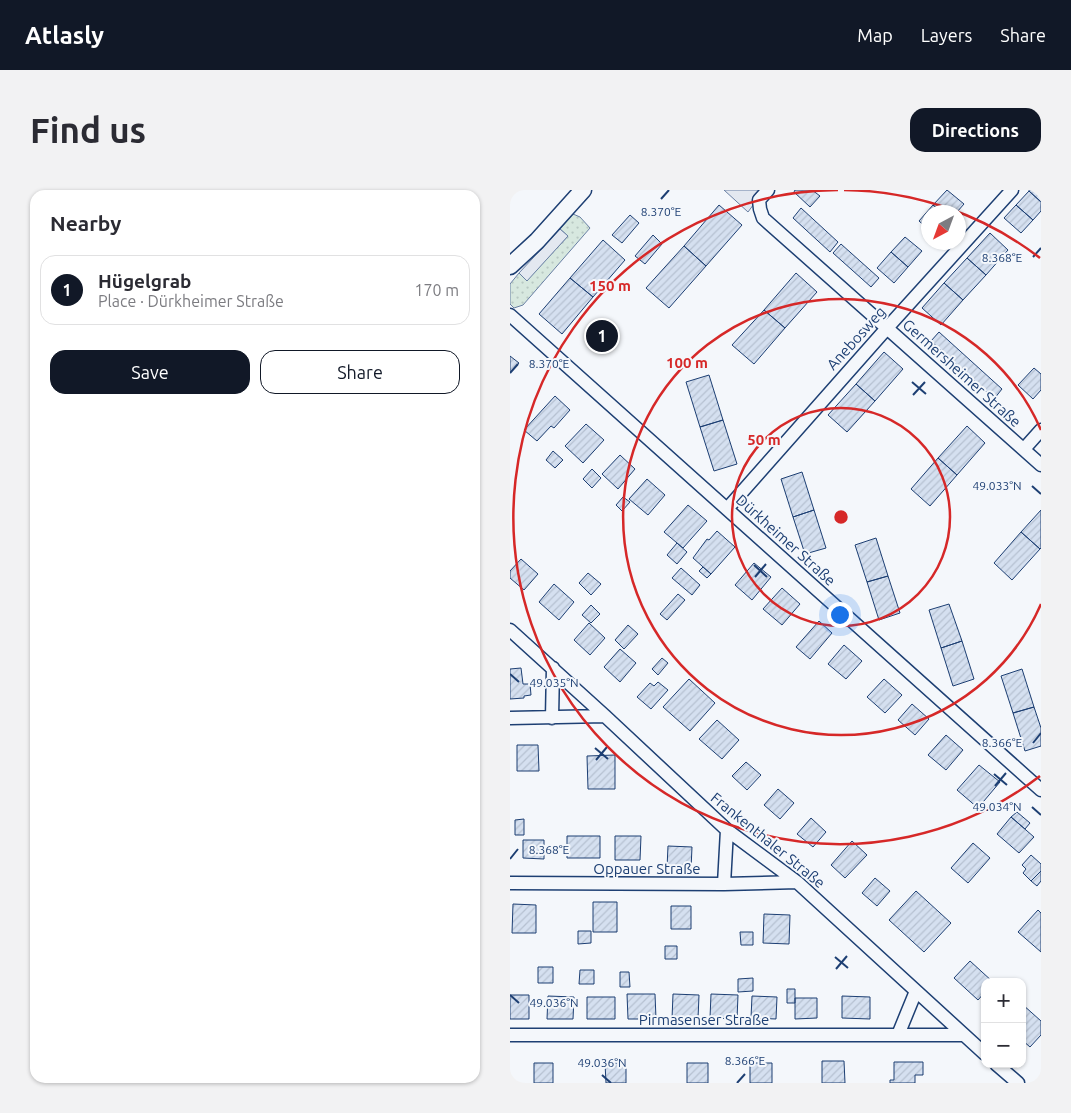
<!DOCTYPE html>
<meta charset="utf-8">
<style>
body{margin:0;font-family:Ubuntu,sans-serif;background:#f2f2f3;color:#2b2b33}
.controls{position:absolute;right:15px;bottom:15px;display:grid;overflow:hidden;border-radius:10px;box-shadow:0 1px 4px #0004}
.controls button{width:45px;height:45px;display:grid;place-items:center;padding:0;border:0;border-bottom:1px solid #e1e1e2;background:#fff;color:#2b2b33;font:25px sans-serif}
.compass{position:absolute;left:411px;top:15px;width:45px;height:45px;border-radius:50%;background:#fff;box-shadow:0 1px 4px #0004;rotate:221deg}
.you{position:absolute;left:329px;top:424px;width:18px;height:18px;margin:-12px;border:4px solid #fff;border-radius:50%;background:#1a73e8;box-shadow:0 0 0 8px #1a73e833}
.badge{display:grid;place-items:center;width:32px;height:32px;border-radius:50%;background:#111827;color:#fff;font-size:16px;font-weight:700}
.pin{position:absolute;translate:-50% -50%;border:2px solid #fff;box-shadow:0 1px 5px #0006}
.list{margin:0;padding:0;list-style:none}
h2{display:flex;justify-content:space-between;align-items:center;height:65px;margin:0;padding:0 20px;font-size:21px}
h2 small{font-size:16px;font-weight:400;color:#7c7c81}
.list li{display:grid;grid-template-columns:32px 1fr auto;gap:15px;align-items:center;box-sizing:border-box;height:70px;margin:0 10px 10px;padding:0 10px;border:1px solid #e1e1e2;border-radius:15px}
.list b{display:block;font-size:19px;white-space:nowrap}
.list p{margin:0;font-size:16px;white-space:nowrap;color:#7c7c81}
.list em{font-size:16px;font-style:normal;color:#7c7c81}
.actions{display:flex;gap:10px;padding:15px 20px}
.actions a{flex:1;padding:11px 0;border:1px solid #111827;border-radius:15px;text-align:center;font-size:18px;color:#111827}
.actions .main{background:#111827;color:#fff}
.map{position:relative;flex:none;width:531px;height:893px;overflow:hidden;border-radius:15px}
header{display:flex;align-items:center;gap:30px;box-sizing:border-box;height:70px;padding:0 25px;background:#111827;color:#fff}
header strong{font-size:24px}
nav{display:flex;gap:28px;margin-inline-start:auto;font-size:18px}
.intro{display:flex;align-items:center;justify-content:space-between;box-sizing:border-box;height:120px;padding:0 30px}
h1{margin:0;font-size:35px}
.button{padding:12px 22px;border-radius:15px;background:#111827;color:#fff;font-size:18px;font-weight:700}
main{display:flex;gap:30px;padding:0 30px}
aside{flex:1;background:#fff;border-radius:15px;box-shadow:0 1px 4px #0004}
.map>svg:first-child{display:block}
.grass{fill:url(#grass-dots);stroke:#687fa3}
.parking{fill:#e3e8f0;stroke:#687fa3}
.building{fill:url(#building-hatch);stroke:#1d3f73}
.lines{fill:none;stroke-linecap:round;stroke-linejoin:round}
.minor-casing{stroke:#1d3f73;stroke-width:15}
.tertiary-casing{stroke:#1d3f73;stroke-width:19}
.minor{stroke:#f4f7fb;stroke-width:12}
.tertiary{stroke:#f4f7fb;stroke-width:16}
.ticks{fill:none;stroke:#1d3f73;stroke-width:2}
.ring{fill:none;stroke:#d62828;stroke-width:2.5}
.labels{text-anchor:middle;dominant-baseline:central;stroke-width:4;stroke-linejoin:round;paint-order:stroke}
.street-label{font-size:15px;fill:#1d3f73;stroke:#f4f7fb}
.ticks-label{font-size:12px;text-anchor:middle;fill:#1d3f73;stroke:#f4f7fb;stroke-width:4;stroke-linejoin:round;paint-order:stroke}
.centre{fill:#d62828;stroke:#f4f7fb;stroke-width:2.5}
.ring-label{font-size:15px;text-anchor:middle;font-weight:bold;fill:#d62828;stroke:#f4f7fb;stroke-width:4;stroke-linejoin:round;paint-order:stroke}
</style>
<header>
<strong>Atlasly</strong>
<nav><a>Map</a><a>Layers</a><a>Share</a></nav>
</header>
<div class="intro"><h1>Find us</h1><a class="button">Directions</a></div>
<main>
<aside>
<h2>Nearby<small></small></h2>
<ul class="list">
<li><span class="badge">1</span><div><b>Hügelgrab</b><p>Place · Dürkheimer Straße</p></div><em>170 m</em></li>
</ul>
<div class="actions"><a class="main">Save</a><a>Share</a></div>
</aside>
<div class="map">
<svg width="531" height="893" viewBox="0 0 531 893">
<defs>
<pattern id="grass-dots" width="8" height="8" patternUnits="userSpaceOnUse" patternTransform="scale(1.25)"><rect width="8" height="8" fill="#d7e8df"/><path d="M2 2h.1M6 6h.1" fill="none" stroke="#b8c8c3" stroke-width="1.8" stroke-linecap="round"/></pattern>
<pattern id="building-hatch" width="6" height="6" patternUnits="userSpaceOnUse" patternTransform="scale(1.25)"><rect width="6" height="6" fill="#d5e0f0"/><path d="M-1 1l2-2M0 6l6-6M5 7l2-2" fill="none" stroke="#b6c1d1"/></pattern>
</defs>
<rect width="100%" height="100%" fill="#f4f7fb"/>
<path class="grass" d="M63 24 70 27 80 38 13 115 4 118 0 114V94L9 83 17 90 58 46 50 39Z"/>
<path class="parking" d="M214 0H248L252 3 238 22Z
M50 39 58 46 17 91 9 83Z"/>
<path class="building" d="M285 0H302L310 6 300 17 284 2Z
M437 0 454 14 447 22H432L423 15Z
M519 0H531V12L519 1Z
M519 1 531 12V21L523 30 506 15Z
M209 15 232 35 196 76 174 56Z
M423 15 432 22H418V39L409 31Z
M506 15 523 30 511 43 494 28Z
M291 18 328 52 320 62 283 28Z
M120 25 129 33 112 53 102 45Z
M480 43 498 60 476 85 457 68Z
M143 45 152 54 135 74 125 66Z
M395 47 412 61 398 77 381 62Z
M93 50 115 70 83 107 60 88Z
M331 54 369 88 361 97 323 63Z
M174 56 196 76 159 118 136 98Z
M381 62 398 77 384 93 367 78Z
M457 68 476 85 453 110 434 93Z
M286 83 307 102 275 138 254 120Z
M60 88 83 107 52 144 29 124Z
M434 93 453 110 431 135 412 118Z
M254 120 275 138 244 174 222 155Z
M429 142 492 199 484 209 421 151Z
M374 162 393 179 365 211 346 194Z
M0 166 9 173 0 183Z
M524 178 531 184V200L523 209 508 195Z
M199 185 213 230 190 237 176 192Z
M346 194 365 211 337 242 318 225Z
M45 206 60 220 44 238 41 236 27 251 14 240Z
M213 230 227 274 204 281 190 237Z
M76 234 94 250 73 273 55 256Z
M457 236 475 253 447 285 428 268Z
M43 261 53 270 45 278 36 270Z
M110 265 125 279 108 299 92 284Z
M428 268 447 285 420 316 401 299Z
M82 279 91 288 82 298 73 289Z
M292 282 304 320 283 327 271 289Z
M137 289 155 305 138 325 119 309Z
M113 307 120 312 112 321 106 315Z
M178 315 197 331 173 358 154 342Z
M304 320 316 358 295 364 283 327Z
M531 320V358L530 359 511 342Z
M207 341 225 357 201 384 183 368 197 349 199 350Z
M511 342 530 359 502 390 484 373Z
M366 348 378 386 357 392 345 355Z
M167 353 177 362 167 374 157 365Z
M11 369 28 384 14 400 0 388V381Z
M244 373 261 387 242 410 225 395Z
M193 377 201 384 197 388 189 381Z
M171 378 190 395 182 405 162 388Z
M78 383 91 394 81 405 69 393Z
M378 386 390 423 369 430 357 392Z
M44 394 64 412 49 430 29 412Z
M272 398 290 414 272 435 253 419Z
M168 404 175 410 157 430 150 424Z
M439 414 452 451 431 458 419 420Z
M81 415 90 424 81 433 72 425Z
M309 431 322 443 300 469 286 457Z
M79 433 95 448 80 465 64 450Z
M118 435 128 444 114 459 105 450Z
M452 451 464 489 443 496 431 458Z
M334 455 352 471 336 489 318 474Z
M110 459 126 473 110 492 94 477Z
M152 468 158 473 148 485 142 479Z
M11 478 13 494H20L21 505 14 506V508L0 509V479Z
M512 479 524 517 503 523 491 486Z
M179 489 205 513 180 541 153 517Z
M374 489 392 505 375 523 357 507Z
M148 492 158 500 141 519 127 507 140 493 144 496Z
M402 514 419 529 405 545 388 530Z
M524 517 531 538V556L515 561 503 523Z
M207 530 229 550 212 569 189 549Z
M436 545 453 560 436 580 418 565Z
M7 555H28L29 581H7Z
M105 565V599H78L77 566Z
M236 572 251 585 237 600 222 586Z
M469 575 490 592 468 618 447 600Z
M268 599 284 613 270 629 254 615Z
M507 622 520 633 515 639 501 627Z
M501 627 524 647 509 663 487 644Z
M301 628 316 642 303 657 287 644Z
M14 629V645H5V630Z
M57 646H90V668H57Z
M105 646H131L130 670H105Z
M13 650H34V669L13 668Z
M342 651 357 665 335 688 321 675Z
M463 653 480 668 458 693 441 678Z
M158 656 182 657 181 679 157 678Z
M521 665 531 674V681L521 691 513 683 516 679 512 675Z
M531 681V691L527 696 521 691Z
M365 688 380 701 367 716 352 703Z
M406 701 441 733 414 762 379 730Z
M83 712H107V742H83Z
M3 714 26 715V743H2Z
M161 716H181V739H161Z
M528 720 531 723V762L508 742Z
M254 724 280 725 279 754 253 753Z
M68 741H81V753L68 754Z
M230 742H243V755H231Z
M155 756H167V769H155Z
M460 771 483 792H475V802L468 810 444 788Z
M28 777H43V793H28Z
M70 780H84V794H69Z
M110 782H119L120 797H110Z
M243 788V801L228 802V789Z
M277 799H285V813H277Z
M117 804H145L146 829H118Z
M163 804 189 805 188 829H162Z
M201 804 228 805 227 829 200 828Z
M0 805H19V829H0Z
M38 806 64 807 63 829H37Z
M242 806 267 807 266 829 241 828Z
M332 806 360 807V829L332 828Z
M77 807H105V829H77Z
M285 808H307V828L285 829Z
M512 814 531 831V845L520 857 512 850Z
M312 871H334L335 893H312Z
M384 872H413V885H405V893H380V890H384Z
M24 873H43V893H24Z
M95 873H116V893H96Z
M177 873H198V893H177Z
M240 873H262V893H240Z"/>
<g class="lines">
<g class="minor-casing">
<path id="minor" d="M258 0 249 10 250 19 253 28 531 275
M0 125 531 600
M514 259 531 240
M217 319 377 138 502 0
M0 440 95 526 217 640 287 692 475 864
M0 528 95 526
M42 528 43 478
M0 693 214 694 287 692
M214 694 217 640
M0 845H453
M388 845 406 801
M486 874 508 893"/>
</g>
<g class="tertiary-casing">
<path id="tertiary" d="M0 76 27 51 73 0"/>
</g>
<use href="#minor" class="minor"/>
<use href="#tertiary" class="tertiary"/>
</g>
<path class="ticks" d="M151 9 159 0M523 67 531 58M0 183 8 174M402 192 416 204M403 205 415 192M522 296 531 304M244 375 257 387M245 387 256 374M0 484 9 492M523 553 531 543M85 558 98 569M86 570 97 557M484 584 497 595M485 596 496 583M522 617 531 625M0 669 8 659M325 767 338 778M326 779 337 766M0 805 9 813M92 885 101 893M227 893 235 884"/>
<g class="ring">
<circle cx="331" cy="327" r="109"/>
<path d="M531 414A218 218 0 1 1 531 240"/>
<path d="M530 586A327 327 0 1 1 328 0M334 0A327 327 0 0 1 530 68"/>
</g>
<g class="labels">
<g class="street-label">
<text transform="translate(346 148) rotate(-48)">Anebosweg</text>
<text transform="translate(452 183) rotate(42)">Germersheimer Straße</text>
<text transform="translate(276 350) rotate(42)">Dürkheimer Straße</text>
<text transform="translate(258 650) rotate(39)">Frankenthaler Straße</text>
<text x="137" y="678">Oppauer Straße</text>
<text x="194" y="829">Pirmasenser Straße</text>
</g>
</g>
<g class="ticks-label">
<text x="151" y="26">8.370°E</text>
<text x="492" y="72">8.368°E</text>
<text x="39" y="178">8.370°E</text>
<text x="487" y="300">49.033°N</text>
<text x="44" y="497">49.035°N</text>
<text x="492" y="557">8.366°E</text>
<text x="487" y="621">49.034°N</text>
<text x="39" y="664">8.368°E</text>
<text x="44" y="817">49.036°N</text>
<text x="235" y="875">8.366°E</text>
<text x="92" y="877">49.036°N</text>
</g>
<circle cx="331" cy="327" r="8" class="centre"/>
<g class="ring-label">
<text x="100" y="101">150 m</text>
<text x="177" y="178">100 m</text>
<text x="254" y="255">50 m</text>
</g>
</svg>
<div class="controls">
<button>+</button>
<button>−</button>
</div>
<svg class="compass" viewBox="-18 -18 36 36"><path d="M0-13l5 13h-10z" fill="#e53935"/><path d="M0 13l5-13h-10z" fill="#7c7c81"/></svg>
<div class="you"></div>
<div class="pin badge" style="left:92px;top:146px">1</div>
</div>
</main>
